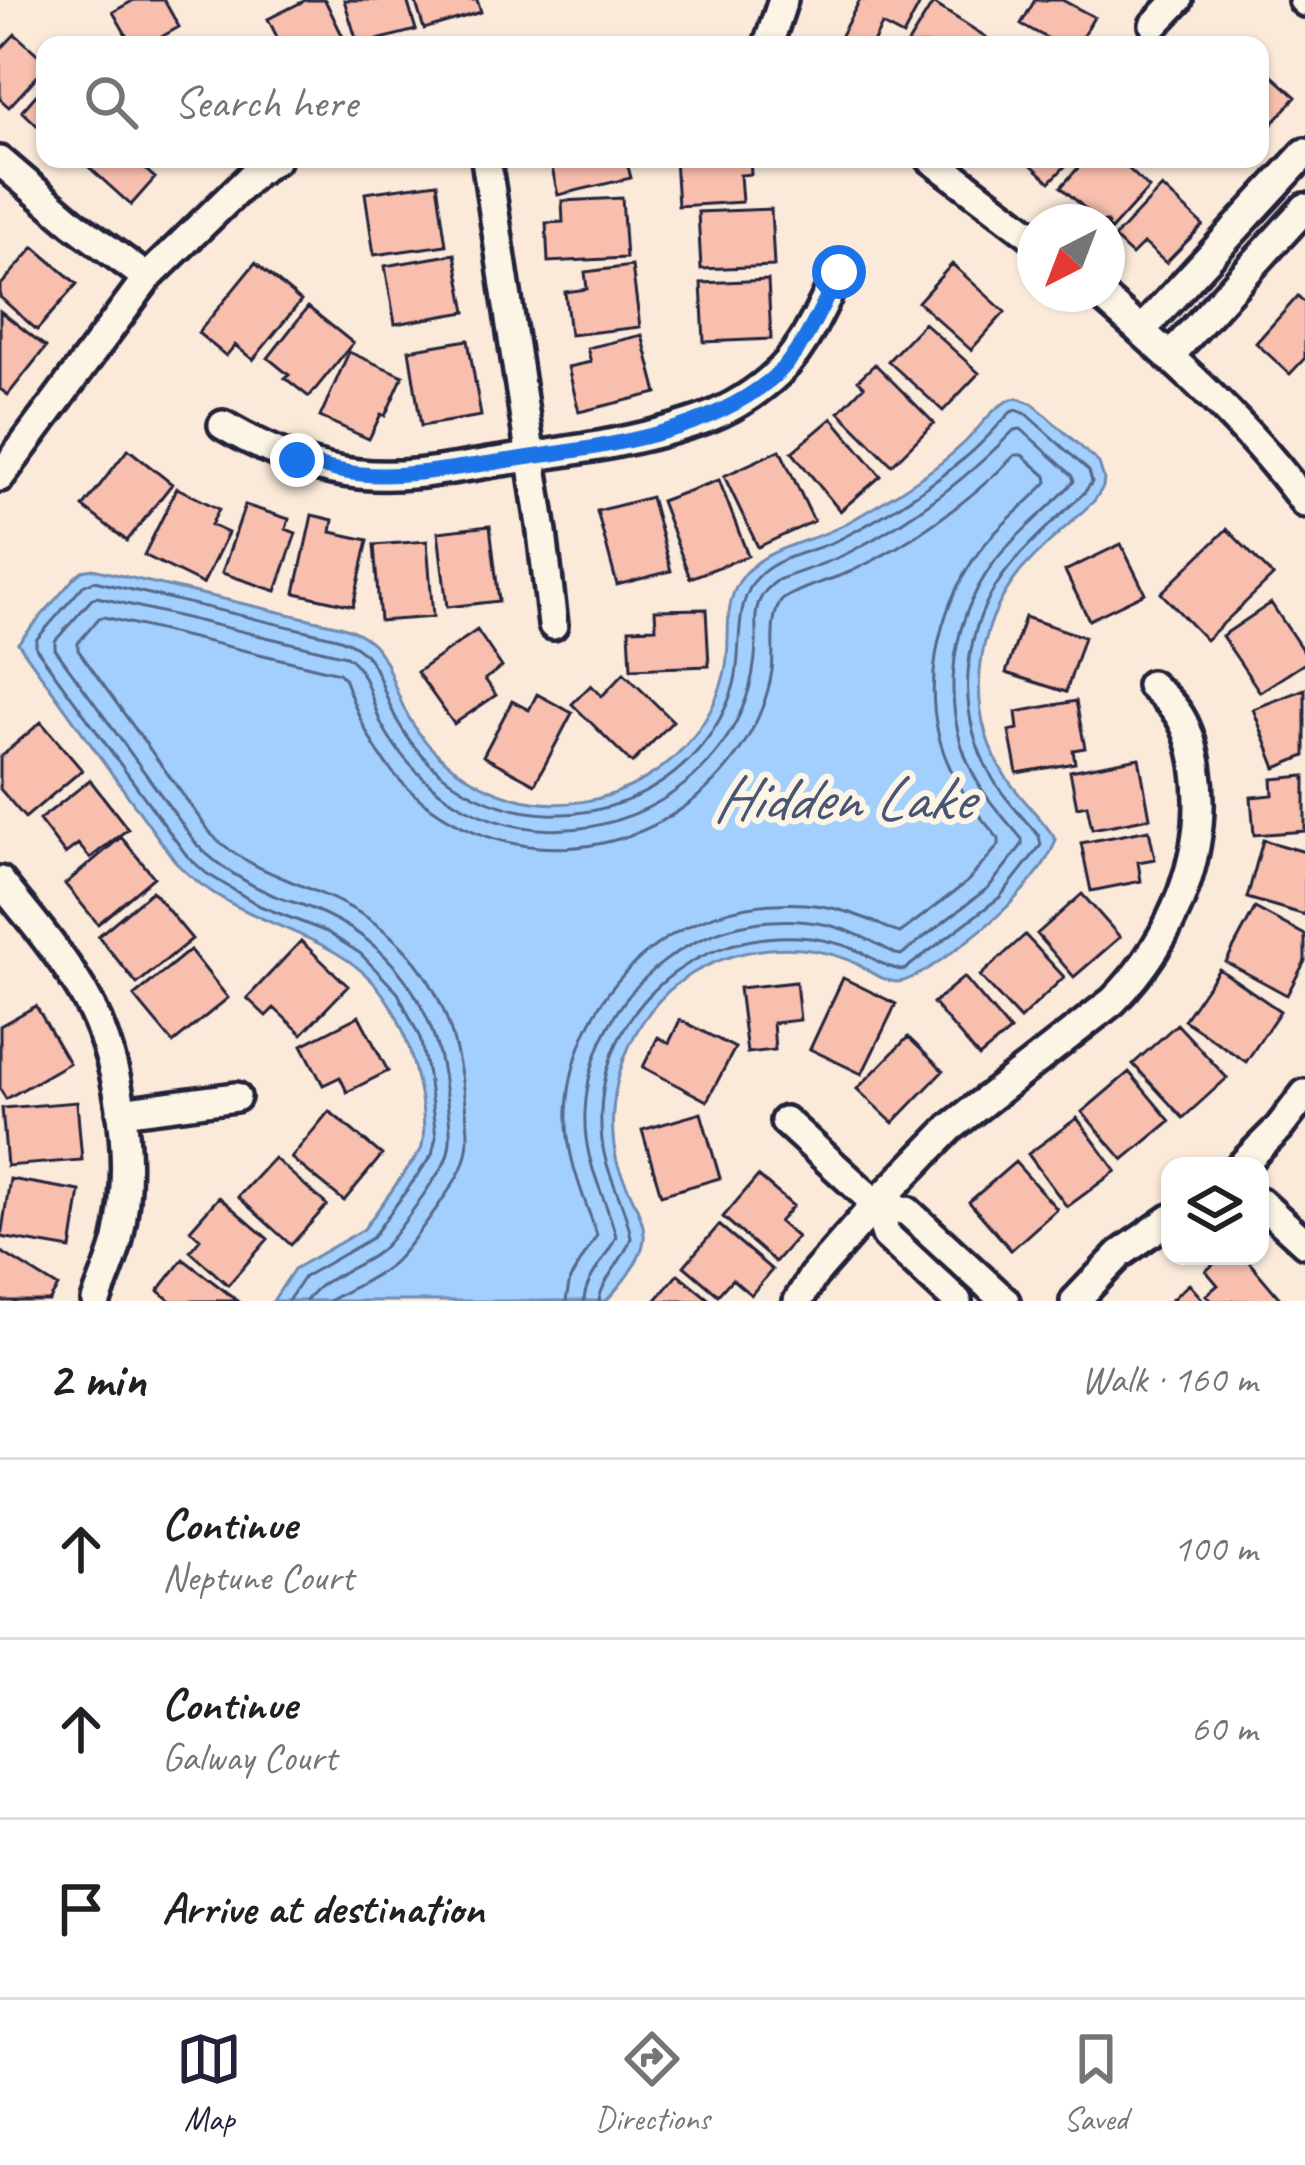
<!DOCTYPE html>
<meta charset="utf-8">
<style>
body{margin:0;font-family:Caveat,sans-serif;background:#f2f2f2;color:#202124}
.controls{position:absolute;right:36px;bottom:36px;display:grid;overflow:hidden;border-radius:24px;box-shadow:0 3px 9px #0004}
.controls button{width:108px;height:108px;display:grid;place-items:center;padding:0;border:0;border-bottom:3px solid #e0e0e0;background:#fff;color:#202124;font:60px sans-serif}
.compass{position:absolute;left:1017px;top:204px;width:108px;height:108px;border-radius:50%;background:#fff;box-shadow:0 3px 9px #0004;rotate:222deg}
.stop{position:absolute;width:36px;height:36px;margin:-27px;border:9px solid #1a73e8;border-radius:50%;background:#fff}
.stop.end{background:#1a73e8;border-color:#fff;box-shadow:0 3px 12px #0008}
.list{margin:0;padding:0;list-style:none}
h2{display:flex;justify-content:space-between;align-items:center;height:156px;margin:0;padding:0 48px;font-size:51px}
h2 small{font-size:39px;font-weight:400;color:#757577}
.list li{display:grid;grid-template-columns:78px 1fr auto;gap:36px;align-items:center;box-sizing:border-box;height:180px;padding:0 48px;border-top:3px solid #e0e0e0}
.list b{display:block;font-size:45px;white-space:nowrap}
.list p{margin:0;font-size:39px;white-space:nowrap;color:#757577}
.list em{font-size:39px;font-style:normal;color:#757577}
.icon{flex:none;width:66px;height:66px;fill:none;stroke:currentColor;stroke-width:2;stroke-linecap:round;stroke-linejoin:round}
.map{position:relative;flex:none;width:1305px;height:1301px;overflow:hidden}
.search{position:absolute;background:#fff;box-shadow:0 3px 9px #0004;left:36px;right:36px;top:36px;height:132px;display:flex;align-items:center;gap:30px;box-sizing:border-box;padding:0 42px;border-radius:24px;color:#757577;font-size:45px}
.sheet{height:696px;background:#fff}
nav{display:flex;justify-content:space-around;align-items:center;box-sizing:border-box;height:168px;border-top:3px solid #e0e0e0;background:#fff;font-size:33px;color:#757577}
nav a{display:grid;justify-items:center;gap:6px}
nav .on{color:#22223b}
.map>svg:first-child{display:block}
.water{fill:#a2cffd;stroke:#6f8aaf;stroke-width:3}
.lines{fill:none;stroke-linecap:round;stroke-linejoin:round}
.shore{stroke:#556789;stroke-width:3}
.building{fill:#f8bfae;stroke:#22223b;stroke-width:3}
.minor-casing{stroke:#22223b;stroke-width:36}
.minor{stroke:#fcf5e5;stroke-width:27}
.route{stroke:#1a73e8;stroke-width:15}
.labels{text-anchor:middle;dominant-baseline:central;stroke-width:12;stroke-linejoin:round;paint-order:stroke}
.water-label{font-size:63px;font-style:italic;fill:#485675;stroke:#fcf5e5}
</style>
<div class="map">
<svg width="1305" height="1301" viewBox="0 0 1305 1301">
<rect width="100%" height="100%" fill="#fbeada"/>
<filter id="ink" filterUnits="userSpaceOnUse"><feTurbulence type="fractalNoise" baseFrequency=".00833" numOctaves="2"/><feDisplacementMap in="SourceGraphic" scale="24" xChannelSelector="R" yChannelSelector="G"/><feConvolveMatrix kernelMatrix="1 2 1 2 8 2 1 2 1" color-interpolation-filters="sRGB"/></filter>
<g filter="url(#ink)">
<path class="water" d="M1017 398 1033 404 1099 463 1104 479 1103 487 1094 501C1070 524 1042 546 1020 572 974 629 965 711 1004 774 1019 798 1041 816 1056 840 1048 863 1025 889 1008 906 991 923 917 984 896 982 878 980 863 965 846 959 794 940 735 947 688 976 629 1014 601 1095 617 1162 623 1184 646 1216 644 1239 642 1261 620 1286 606 1301H273L294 1269 364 1229 421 1150C428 1126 420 1091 414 1067 382 919 264 950 177 864L18 643 75 577 82 571 93 569 340 626C393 642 385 675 408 716 430 756 470 785 514 798 605 823 704 763 725 671 732 643 722 608 739 582 760 549 799 545 833 530 854 520 876 506 896 494 918 480 943 463 962 445 979 430 994 402 1017 398Z"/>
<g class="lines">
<path class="shore" d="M288 1301 304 1277 372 1238 432 1155 436 1137 428 1075 420 1038 398 993 361 954 327 932 260 906 206 873 187 856 36 648V640L83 586 94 581 337 638C383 652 377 686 398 722 415 753 444 781 476 796 573 843 694 796 731 694 746 655 729 603 761 574 783 554 819 551 844 537 887 515 929 488 966 457 982 444 996 427 1011 412L1016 410 1026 414 1089 471 1092 482 1084 493C1060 516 1033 538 1012 564 961 624 953 711 993 779 1005 800 1024 818 1039 836L1041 845 1000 897 904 970C885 969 871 956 854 949 836 942 818 938 799 937 683 931 589 1022 602 1141 606 1176 626 1204 631 1238 624 1260 602 1279 599 1301
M306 1301C323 1275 358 1270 381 1250 397 1236 428 1188 441 1169 457 1144 448 1116 445 1088 435 1003 391 940 310 908 299 903 286 901 275 896 249 885 218 866 198 846L55 649V641L92 599 97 597 346 656C369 670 371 705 383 727 402 761 433 792 467 809 573 862 706 809 746 699 752 682 755 663 756 645 757 631 753 613 760 600 763 591 771 585 778 580 801 571 826 564 848 553 910 521 966 480 1014 430L1021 429 1072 475 1074 481C1050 509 1018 531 995 561 946 627 938 717 981 788 992 806 1008 822 1022 839V845L989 887 901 955 896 954C874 942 853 931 828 925 707 899 590 988 585 1113 583 1162 604 1192 616 1236 607 1259 585 1277 584 1301
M329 1301C349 1289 374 1279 392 1264 407 1251 455 1185 462 1167 471 1146 468 1126 465 1104 457 1032 439 973 380 927 329 886 259 881 212 835L78 650V643L99 618 104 617 339 673 344 678C357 713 370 746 395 775 487 878 647 870 731 762 752 736 767 703 772 671 775 649 768 618 782 600 803 586 829 581 852 571 912 543 970 501 1015 455H1022L1046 476 1047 482C1026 505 1000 524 981 549 935 610 917 699 951 770 964 797 980 817 999 839V845L966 883 900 933C889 930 878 923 867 919 847 911 825 905 804 904 680 896 574 984 567 1111 565 1156 583 1194 597 1235L570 1279 566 1301"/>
</g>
<path class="building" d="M134 0H164L179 27 147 45H132L113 12Z
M306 0H325L347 45H281L268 19Z
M344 0H407L416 30 358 45Z
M415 0H477L481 12 424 29Z
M860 0H922L903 36 882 25 872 45H856L840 37Z
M1035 0H1062L1094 17 1078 45H1060L1021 24Z
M933 3 986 37 981 45H907Z
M15 34 45 61V68L9 107 0 99V50Z
M1260 65 1296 97 1268 129 1260 122Z
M45 85V131L44 132 22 111Z
M80 159H142L138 163 155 178 131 205Z
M550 159H626L631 178 558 195Z
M675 159H750L751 174 740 175 742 202 678 206Z
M1025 159H1072L1050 182Z
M1086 159H1118L1149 188 1110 231 1107 222H1100L1061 187Z
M437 183 446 245 374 255 365 193Z
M1162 187 1203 225 1166 263 1144 243 1132 255 1114 238Z
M622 198 626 258 548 262 546 223 563 222 562 201Z
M771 209 774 266 701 269 698 212Z
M34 247 77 284 37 330 0 297V286Z
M455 254 466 312 395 324 385 266Z
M255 263 301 301 253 360 235 345 226 356 198 333Z
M952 264 1005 312 971 350 918 302Z
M632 266 640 327 570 335 565 292 587 289 585 272Z
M768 280 771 339 704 342 701 283Z
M1298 296 1305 303V358L1290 374 1256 343Z
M308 307 353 343 309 397 285 378 289 375 268 358Z
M0 311 46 347 8 395 0 389Z
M924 323 979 373 943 411 888 361Z
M642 335 657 393 579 412 568 367 591 362 587 348Z
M468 340 481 416 421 426 409 350Z
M349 352 403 376 385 416 381 414 369 439 320 417Z
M875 364 934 423 892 465 839 412 864 386 858 380Z
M832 418 881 476 840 511 792 452Z
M128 449 172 484 127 541 83 507Z
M780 450 814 521 758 547 724 476Z
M719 480 748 556 690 578 661 501Z
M177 488 219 509 211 525 228 533 203 584 144 555Z
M651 497 671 571 617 585 597 511Z
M245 505 289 519 286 529 296 533 276 591 222 573Z
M312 515 333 520 331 532 368 540 353 606 295 593Z
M490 526 499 601 447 607 438 532Z
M1227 529 1273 576 1206 640 1161 593Z
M427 541 433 617 380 621 374 545Z
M1121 544 1145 593 1089 620 1065 571Z
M1271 603 1305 654V663L1260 692 1222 636Z
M706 609 709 666 631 669 629 629 656 628 655 610Z
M1025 617 1084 637 1066 692 1006 673Z
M477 630 502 667 485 679 496 695 454 724 417 672Z
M624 673 673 721 632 763 572 704 591 685 602 696Z
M1305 689V756L1276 768 1253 709Z
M537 694 572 713 535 784 483 756 512 701 529 710Z
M1076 701 1085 748 1073 750 1075 763 1017 773 1009 731 1018 729 1016 712Z
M41 722 82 770 25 818 0 789V757Z
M1139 758 1150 818 1092 829 1087 805 1077 807 1070 771Z
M1305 776V831L1254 835 1251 797 1273 795 1272 779Z
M90 780 128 829 90 858 78 844 65 854 39 820Z
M1149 830 1155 859 1138 862 1141 881 1091 891 1081 843Z
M121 837 154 877 98 924 65 884Z
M1263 840 1305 852V915L1247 898Z
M152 891 192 939 137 984 98 936Z
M1082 894 1120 937 1074 977 1037 934Z
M1255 908 1305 935V961L1287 995 1226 962Z
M1025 935 1064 977 1020 1019 980 976Z
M301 941 348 986 302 1034 274 1008 266 1016 247 998Z
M190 950 228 998 173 1043 134 996Z
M1219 969 1280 1011 1246 1062 1184 1020Z
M964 977 1010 1031 979 1057 933 1003Z
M843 978 896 1004 862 1074 810 1049Z
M796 982 800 1020 773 1023 775 1050 747 1053 739 988Z
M36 1006 69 1063 6 1099 0 1089V1026Z
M359 1016 388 1071 347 1092 340 1077 323 1085 302 1045Z
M680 1020 735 1048 707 1101 643 1067 658 1037 669 1043Z
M1177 1024 1227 1078 1183 1118 1133 1064Z
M908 1037 943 1071 893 1123 857 1089Z
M1129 1072 1170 1121 1123 1160 1082 1112Z
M77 1102 82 1160 7 1166 2 1108Z
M329 1111 382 1155 344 1201 291 1158Z
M701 1113 720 1178 661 1195 642 1130Z
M1077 1118 1116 1171 1067 1207 1028 1154Z
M274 1158 327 1205 291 1245 238 1197Z
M1015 1162 1057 1209 1011 1250 969 1202Z
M758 1176 793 1206 779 1222 797 1237 775 1262 723 1217Z
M10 1179 80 1191 71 1249 1 1237Z
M219 1197 268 1239 228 1285 190 1251 200 1239 190 1230Z
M719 1225 772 1270 751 1295 732 1279 718 1295 684 1266Z
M0 1251 58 1287 49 1301H0Z
M1223 1256H1244L1282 1301H1212L1206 1295 1218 1285 1206 1271Z
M183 1259 238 1301H171L158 1291Z
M678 1274 711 1301H655Z
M1189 1284 1204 1301H1170Z"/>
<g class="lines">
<g class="minor-casing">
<path id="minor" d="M1303 0 1305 2
M1154 25 1178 0
M768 45 783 0
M486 159 542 532 553 625
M931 159 1035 238
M0 161 74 224 147 278
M1099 294C1172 358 1248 424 1305 503
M1141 331 1305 153
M1169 357 1305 208
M223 425C264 449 312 470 359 474 405 479 451 469 495 462 561 452 629 444 692 423 721 414 748 399 771 379 804 352 820 309 839 272
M0 477 147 278 257 171 276 159
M0 881C25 913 53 944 74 978 121 1048 136 1157 118 1239 113 1260 103 1281 96 1301
M121 1112 236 1097
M785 1121 876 1204 886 1235 957 1301
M1241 1166 1279 1128 1305 1094
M1260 1202 1305 1243
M876 1204 907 1211 1005 1301
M798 1301 813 1276 876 1204 950 1128 1113 1001C1174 939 1210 851 1196 764 1193 747 1187 726 1177 712 1170 702 1160 693 1151 685
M1075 1301 1120 1254 1170 1219"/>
</g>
<use href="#minor" class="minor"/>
</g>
</g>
<g class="lines" filter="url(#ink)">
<path class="route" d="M297 460C318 465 340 473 361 474 407 478 453 468 498 462 588 448 698 439 770 380 803 354 820 309 839 272"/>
</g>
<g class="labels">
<g class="water-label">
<text x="842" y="798">Hidden Lake</text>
</g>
</g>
</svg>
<div class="controls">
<button><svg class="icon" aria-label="layers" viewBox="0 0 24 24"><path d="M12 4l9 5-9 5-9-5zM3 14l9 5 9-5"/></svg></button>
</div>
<svg class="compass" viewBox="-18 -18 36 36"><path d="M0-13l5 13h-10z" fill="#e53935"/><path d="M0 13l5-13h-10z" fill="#757577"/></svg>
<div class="stop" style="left:839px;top:272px"></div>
<div class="stop end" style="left:297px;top:460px"></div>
<div class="search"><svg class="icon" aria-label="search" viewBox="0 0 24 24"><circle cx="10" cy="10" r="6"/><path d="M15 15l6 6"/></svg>Search here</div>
</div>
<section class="sheet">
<h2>2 min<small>Walk · 160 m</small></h2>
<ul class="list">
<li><svg class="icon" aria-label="ahead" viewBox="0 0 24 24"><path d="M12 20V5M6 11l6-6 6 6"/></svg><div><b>Continue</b><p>Neptune Court</p></div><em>100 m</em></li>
<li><svg class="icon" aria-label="ahead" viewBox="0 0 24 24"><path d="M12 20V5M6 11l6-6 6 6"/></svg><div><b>Continue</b><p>Galway Court</p></div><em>60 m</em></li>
<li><svg class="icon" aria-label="arrive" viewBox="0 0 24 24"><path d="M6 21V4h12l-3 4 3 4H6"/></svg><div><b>Arrive at destination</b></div></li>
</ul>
</section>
<nav>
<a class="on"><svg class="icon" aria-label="map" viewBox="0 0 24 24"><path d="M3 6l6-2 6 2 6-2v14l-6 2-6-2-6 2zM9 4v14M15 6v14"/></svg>Map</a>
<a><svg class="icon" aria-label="directions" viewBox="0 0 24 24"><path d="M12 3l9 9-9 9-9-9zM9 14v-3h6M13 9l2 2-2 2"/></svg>Directions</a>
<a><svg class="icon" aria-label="saved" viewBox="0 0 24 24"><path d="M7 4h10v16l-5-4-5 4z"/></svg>Saved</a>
</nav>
